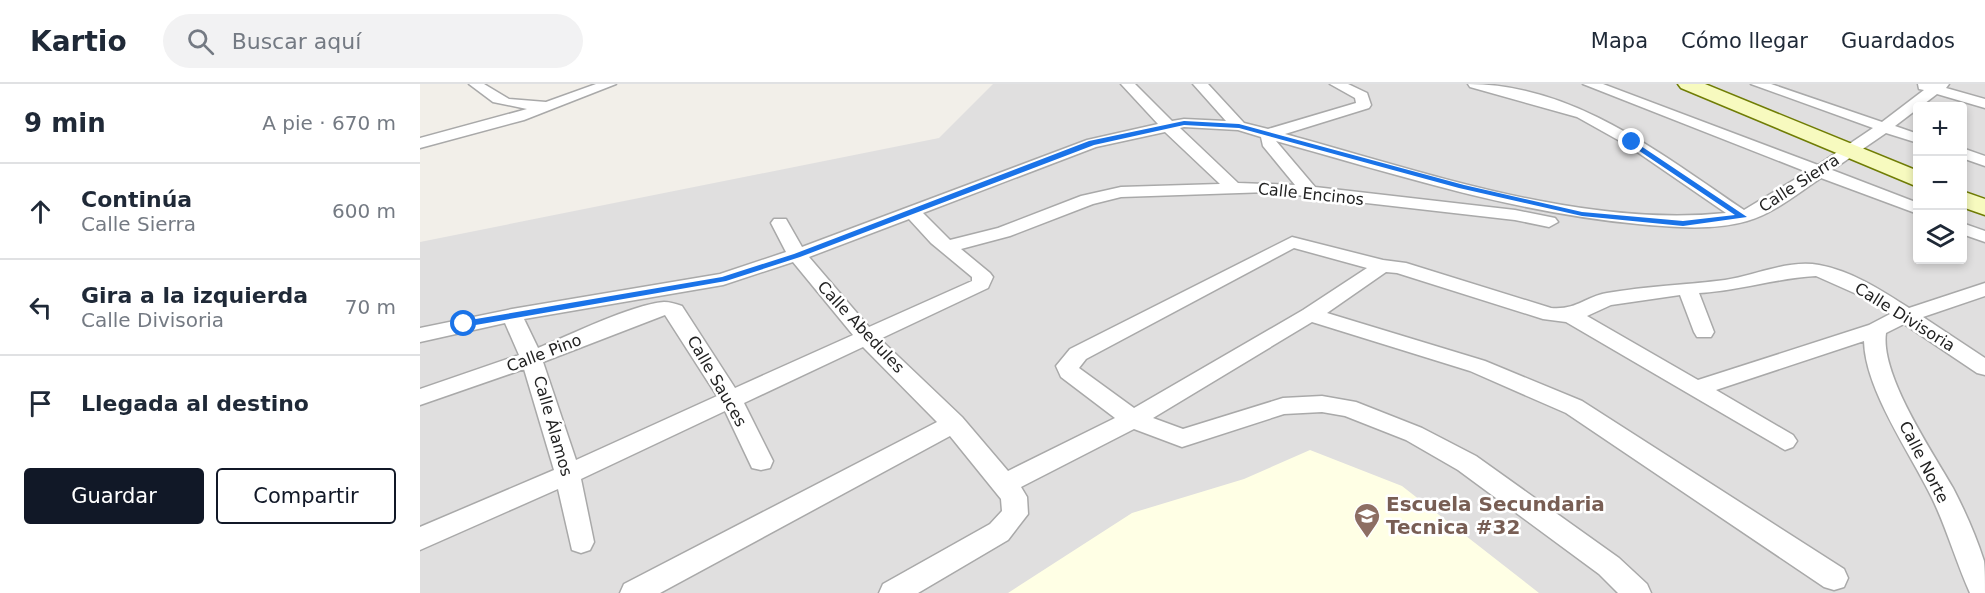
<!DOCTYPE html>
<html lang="es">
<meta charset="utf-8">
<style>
body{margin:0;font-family:"DejaVu Sans",sans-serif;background:#f2f2f3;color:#1f2937}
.controls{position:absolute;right:18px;top:18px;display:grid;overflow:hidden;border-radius:6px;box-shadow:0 3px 9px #0003}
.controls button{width:54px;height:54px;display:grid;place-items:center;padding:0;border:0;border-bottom:2px solid #e0e1e3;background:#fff;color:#1f2937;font:30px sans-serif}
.stop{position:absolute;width:18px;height:18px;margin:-14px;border:4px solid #1a73e8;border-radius:50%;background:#fff}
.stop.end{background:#1a73e8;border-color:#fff;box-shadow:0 2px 6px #0008}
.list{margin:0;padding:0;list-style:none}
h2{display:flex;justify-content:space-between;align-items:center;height:78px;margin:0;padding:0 24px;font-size:26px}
h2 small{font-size:20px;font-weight:400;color:#747a83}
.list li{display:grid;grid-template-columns:39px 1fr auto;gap:18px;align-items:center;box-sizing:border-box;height:96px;padding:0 24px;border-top:2px solid #e0e1e3}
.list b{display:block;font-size:22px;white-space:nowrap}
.list p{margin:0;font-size:20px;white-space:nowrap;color:#747a83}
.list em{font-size:20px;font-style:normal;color:#747a83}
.actions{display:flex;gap:12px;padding:18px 24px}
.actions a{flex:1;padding:14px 0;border:2px solid #111827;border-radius:6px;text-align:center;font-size:21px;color:#111827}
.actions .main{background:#111827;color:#fff}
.icon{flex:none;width:33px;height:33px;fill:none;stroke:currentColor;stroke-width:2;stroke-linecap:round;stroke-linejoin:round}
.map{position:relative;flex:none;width:1565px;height:509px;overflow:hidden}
header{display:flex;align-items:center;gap:36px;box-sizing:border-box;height:84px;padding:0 30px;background:#fff;border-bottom:2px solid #e0e1e3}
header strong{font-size:28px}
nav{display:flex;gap:33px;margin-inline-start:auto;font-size:21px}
.search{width:420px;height:54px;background:#f2f2f3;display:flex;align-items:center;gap:15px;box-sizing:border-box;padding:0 21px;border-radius:33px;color:#747a83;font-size:22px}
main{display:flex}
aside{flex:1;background:#fff}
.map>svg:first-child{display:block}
.residential{fill:#e0dfdf;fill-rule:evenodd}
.education{fill:#ffffe5}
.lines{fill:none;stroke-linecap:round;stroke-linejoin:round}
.minor-casing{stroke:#a9a9a9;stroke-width:3}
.secondary-casing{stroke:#707d05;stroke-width:3}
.minor{fill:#fff;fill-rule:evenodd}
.secondary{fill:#f7fabf;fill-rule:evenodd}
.route{fill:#1a73e8}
.labels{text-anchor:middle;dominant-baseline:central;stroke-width:5;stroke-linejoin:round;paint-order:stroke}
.street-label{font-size:16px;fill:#222;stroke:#fff}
.near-education-label{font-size:20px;font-weight:bold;fill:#785e54;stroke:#fff;text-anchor:start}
</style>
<header>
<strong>Kartio</strong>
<div class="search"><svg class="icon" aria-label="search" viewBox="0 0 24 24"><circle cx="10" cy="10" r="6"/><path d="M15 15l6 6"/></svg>Buscar aquí</div>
<nav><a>Mapa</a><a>Cómo llegar</a><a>Guardados</a></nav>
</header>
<main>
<aside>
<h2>9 min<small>A pie · 670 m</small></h2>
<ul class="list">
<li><svg class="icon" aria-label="ahead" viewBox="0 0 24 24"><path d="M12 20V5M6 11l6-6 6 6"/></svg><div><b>Continúa</b><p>Calle Sierra</p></div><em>600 m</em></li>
<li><svg class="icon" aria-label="left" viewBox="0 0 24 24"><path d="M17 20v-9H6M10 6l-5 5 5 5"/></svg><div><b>Gira a la izquierda</b><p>Calle Divisoria</p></div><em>70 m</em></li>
<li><svg class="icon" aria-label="arrive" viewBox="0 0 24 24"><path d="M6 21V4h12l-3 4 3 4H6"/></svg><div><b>Llegada al destino</b></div></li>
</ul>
<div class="actions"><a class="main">Guardar</a><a>Compartir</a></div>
</aside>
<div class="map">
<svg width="1565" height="509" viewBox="0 0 1565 509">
<rect width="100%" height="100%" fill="#f2efe9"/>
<path class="residential" d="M573 0H1565V509H0V158L519 54ZM1498 22H1542V176H1498Z"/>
<path class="education" d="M890 366 982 402 1119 509H588L712 429 824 395Z"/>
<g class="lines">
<g class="minor-casing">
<path id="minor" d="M49 0H64L89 15 126 18 176 0H196L104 36 0 64V54L107 25 73 18Z
M701 0H715L752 37 764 35 806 37 773 0H788L824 39 848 45 936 19 935 14 910 0H928L947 9 951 21 949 24 865 50C1004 88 1162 144 1306 129L1207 61 1157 33 1050 3 1048 0C1154 0 1241 70 1324 126L1387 88 1163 0H1183L1398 81 1453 44 1331 0H1351L1462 38 1504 6 1499 5 1498 0H1529L1526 4 1565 15V24L1517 10 1475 42 1498 50V59L1466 49 1412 86 1498 119V130L1401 94C1378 109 1353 130 1327 137 1292 147 1253 143 1218 140 1095 129 975 90 856 57L895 103 1095 126 1135 134 1138 138 1129 143 1095 136 849 108 701 113 673 120 590 152 541 165 570 189 573 193 568 204 460 255 542 333 588 387 695 334 641 293 636 282 650 265 872 153 963 176 986 179 1131 224C1158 226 1164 213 1187 209 1226 202 1266 201 1305 196 1334 192 1369 175 1399 181 1432 187 1461 206 1489 224L1565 199V212L1503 233 1565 274V291L1557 289 1484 240 1466 249C1460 291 1512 367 1533 404 1545 427 1556 452 1564 477 1565 486 1565 499 1565 509H1550C1536 478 1527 445 1512 414 1491 370 1445 306 1444 257L1296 306 1373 351 1377 357 1373 363 1365 366 1146 238 1123 235 977 189 966 188 907 229 1065 277 1162 317 1424 485 1428 494 1424 503 1414 506 1404 503 1146 329 1050 287 892 238 733 334 763 345 863 314 902 312 936 318 1002 344 1056 372 1199 474 1227 500 1231 509H1198L1179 490 1038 386 986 356 925 332 902 328 864 330 762 363 714 345 601 403 607 413 608 430 588 456 498 509H459L463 500 570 440 582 427 581 415 530 352 240 509H200L204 500 517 338 443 263 324 319 353 377 350 384 341 386 332 384 305 327 161 395 174 458 170 466 161 469 152 466 138 405 0 466V443L134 386 104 285 0 321V305L99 271 85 239 0 258V244L92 225 300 190 366 168 351 139 354 135H366L382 163 667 56 738 40ZM764 43 818 46 841 53 843 62 875 101 818 99 760 44ZM745 48 800 100 701 103 661 112 578 144 530 156 503 129 676 63ZM489 135 511 159 552 193V197L449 243 389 173ZM874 164 947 184 883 226 714 324 659 284 666 275ZM373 178 433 251 315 304 262 222C256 220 250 218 244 218 210 221 151 251 118 264L104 235 303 201ZM1396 192 1450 216 1470 230 1449 241 1278 296 1167 232 1191 221 1260 211 1274 248 1277 253H1291L1294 248 1279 209C1319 207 1356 194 1396 192ZM245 231 297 312 156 376 123 278Z
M1542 64 1565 72V82L1542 74Z
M1542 139 1565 147V158L1542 150Z"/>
</g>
<g class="secondary-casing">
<path id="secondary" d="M1258 0H1285L1498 87V103L1261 4Z
M1542 107 1565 115V131L1542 123Z"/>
</g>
<use href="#minor" class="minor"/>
<use href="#secondary" class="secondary"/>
</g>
<path class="route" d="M764 37 819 40 1044 101 1162 128 1263 137 1315 131 1209 60 1212 56 1327 133 1263 142 1162 132 1039 104 819 44 764 41 674 61 380 173 306 197 44 243 39 240 44 237 302 193 374 170 669 57Z"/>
<defs>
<g id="school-pin" transform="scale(1.35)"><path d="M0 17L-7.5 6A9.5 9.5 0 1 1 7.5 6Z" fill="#8d6e63" stroke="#fff"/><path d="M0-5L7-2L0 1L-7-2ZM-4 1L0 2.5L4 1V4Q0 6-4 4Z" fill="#fff"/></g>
</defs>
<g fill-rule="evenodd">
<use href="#school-pin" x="947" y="432"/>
</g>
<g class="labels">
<g class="street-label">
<text transform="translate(1379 99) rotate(-33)">Calle Sierra</text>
<text transform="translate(891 110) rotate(6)">Calle Encinos</text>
<text transform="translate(1485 233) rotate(32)">Calle Divisoria</text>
<text transform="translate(441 243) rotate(47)">Calle Abedules</text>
<text transform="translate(124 269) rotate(-21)">Calle Pino</text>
<text transform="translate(297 297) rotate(60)">Calle Sauces</text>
<text transform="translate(133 342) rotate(74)">Calle Álamos</text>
<text transform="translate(1504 378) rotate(63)">Calle Norte</text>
</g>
<g class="near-education-label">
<text x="966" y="420">Escuela Secundaria<tspan x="966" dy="23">Tecnica #32</tspan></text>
</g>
</g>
</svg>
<div class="controls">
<button>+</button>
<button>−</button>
<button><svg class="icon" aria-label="layers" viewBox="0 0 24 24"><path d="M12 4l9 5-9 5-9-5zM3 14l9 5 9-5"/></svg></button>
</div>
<div class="stop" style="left:44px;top:240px"></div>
<div class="stop end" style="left:1212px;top:58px"></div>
</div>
</main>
